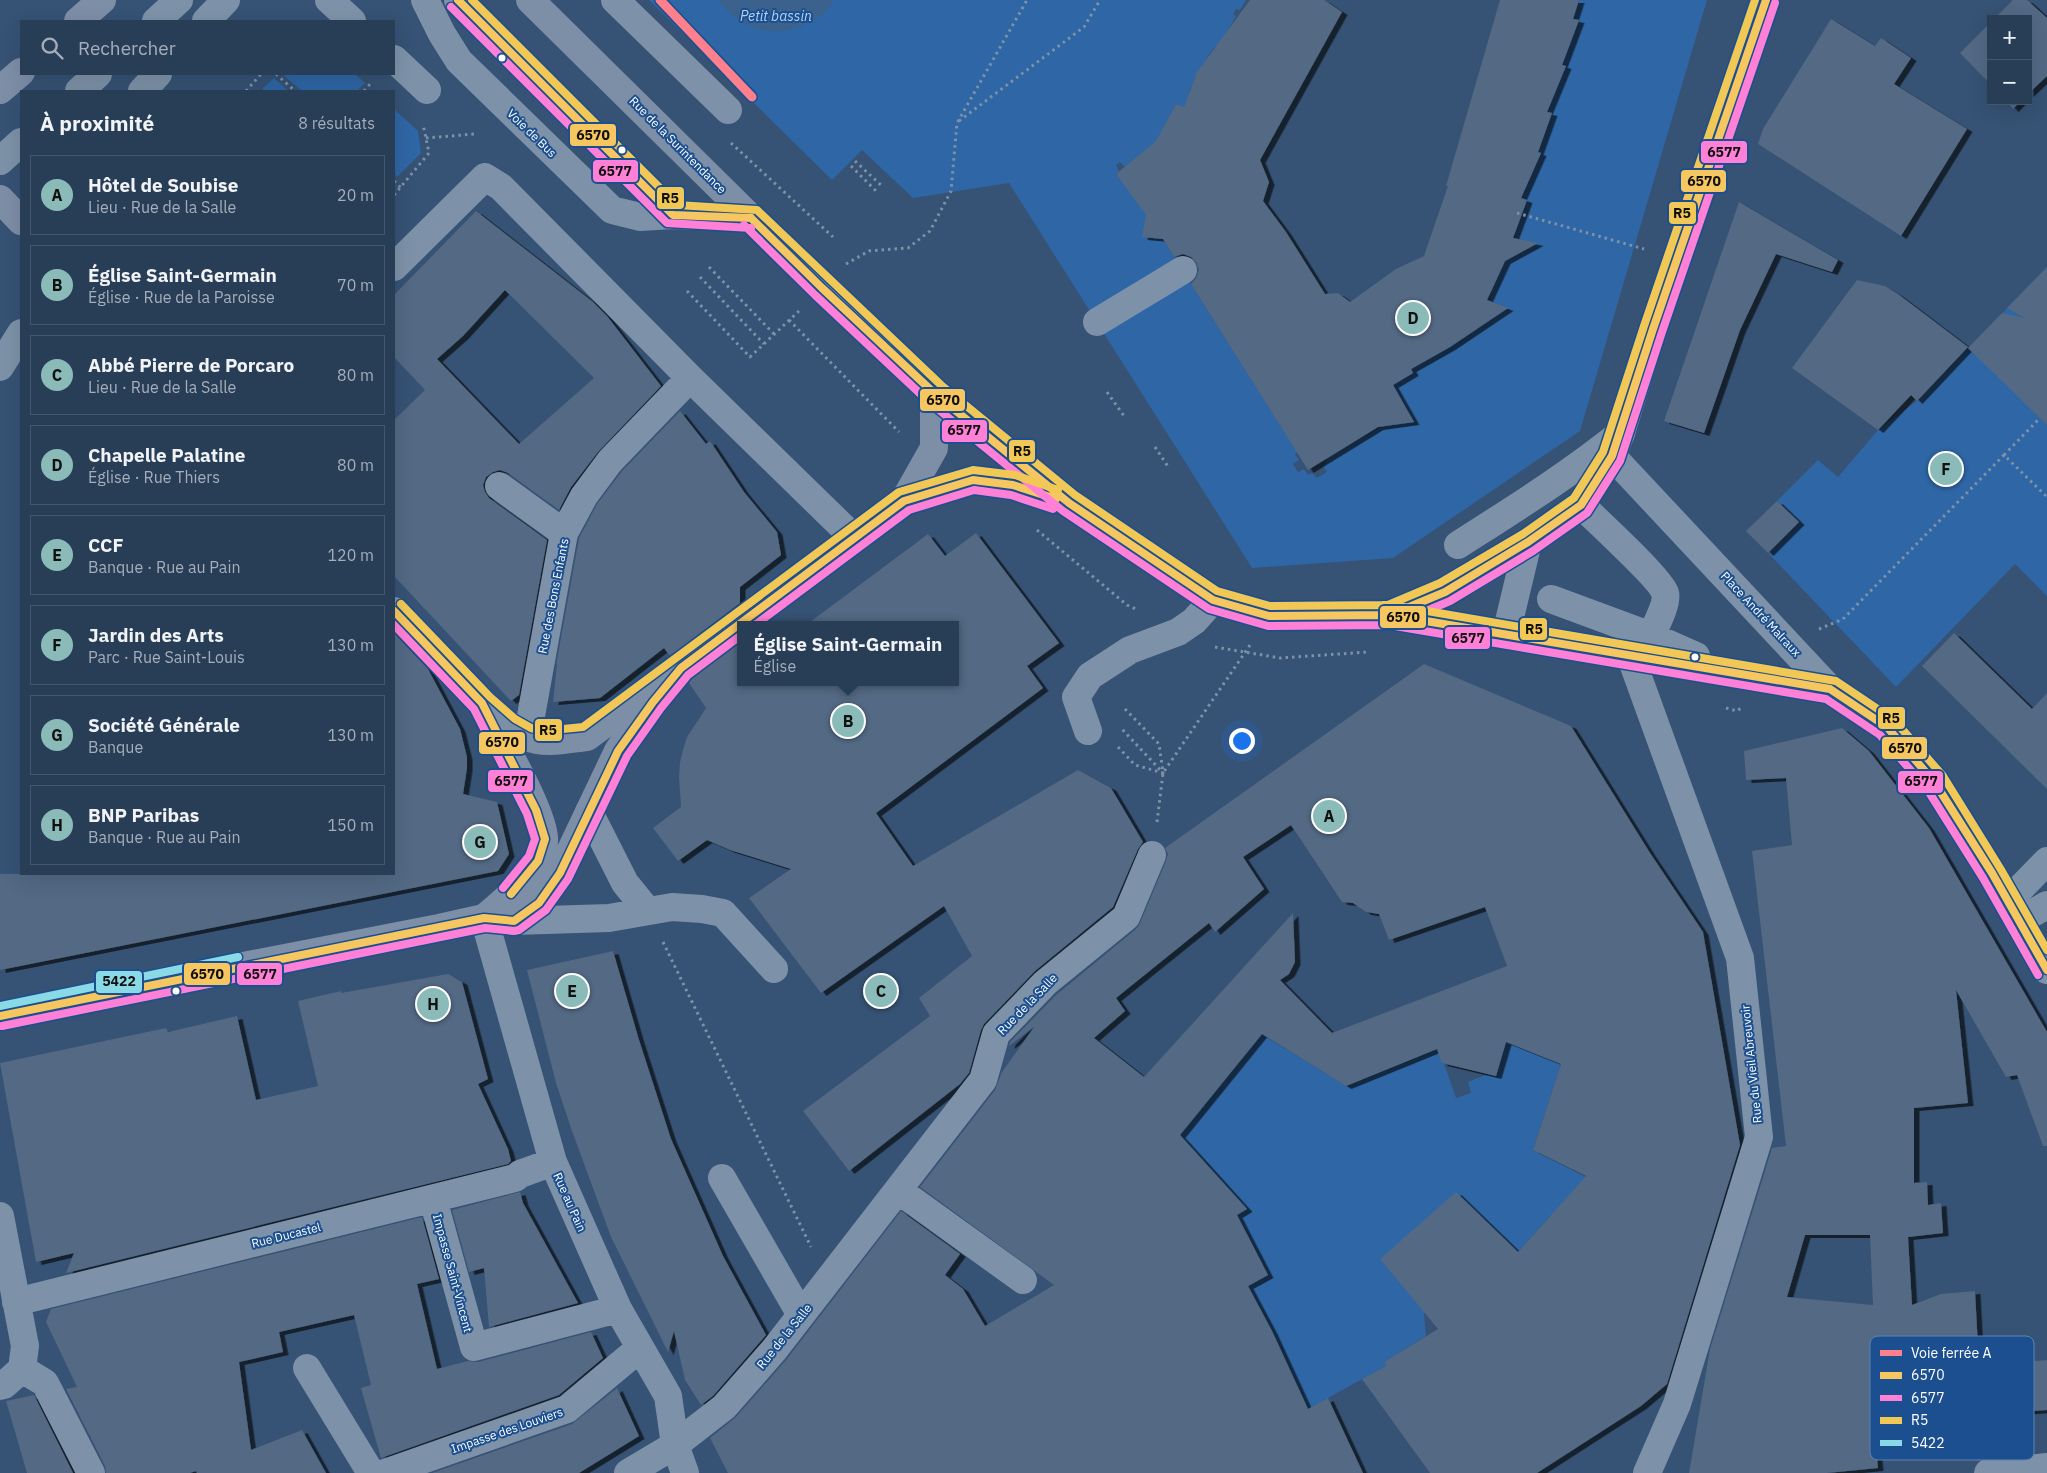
<!DOCTYPE html>
<html lang="fr">
<meta charset="utf-8">
<style>
body{margin:0;font-family:"IBM Plex Sans",sans-serif;background:#30455d;color:#f1f3f6}
.controls{position:absolute;right:15px;top:15px;display:grid;overflow:hidden;border-radius:0px;box-shadow:0 5px 20px #0002}
.controls button{width:45px;height:45px;display:grid;place-items:center;padding:0;border:0;border-bottom:1px solid #44576d;background:#283e57;color:#f1f3f6;font:25px sans-serif}
.you{position:absolute;left:1241px;top:740px;width:18px;height:18px;margin:-12px;border:4px solid #fff;border-radius:50%;background:#1a73e8;box-shadow:0 0 0 8px #1a73e833}
.badge{display:grid;place-items:center;width:32px;height:32px;border-radius:50%;background:#8bbbb9;color:#111;font-size:16px;font-weight:700}
.pin{position:absolute;translate:-50% -50%;border:2px solid #fff;box-shadow:0 1px 5px #0006}
.popup{position:absolute;left:737px;top:621px;width:222px;height:65px;box-sizing:border-box;display:grid;place-content:center;border-radius:0px;background:#283e57;filter:drop-shadow(0 1px 4px #0005);font-size:16px;white-space:nowrap;color:#a5aeba}
.popup b{font-size:19px;color:#f1f3f6}
.popup::after{content:'';position:absolute;left:50%;top:100%;margin-left:-10px;border:10px solid transparent;border-top-color:#283e57}
.list{margin:0;padding:0;list-style:none}
h2{display:flex;justify-content:space-between;align-items:center;height:65px;margin:0;padding:0 20px;font-size:21px}
h2 small{font-size:16px;font-weight:400;color:#a5aeba}
.list li{display:grid;grid-template-columns:32px 1fr auto;gap:15px;align-items:center;box-sizing:border-box;height:80px;margin:0 10px 10px;padding:0 10px;border:1px solid #44576d;border-radius:0px}
.list b{display:block;font-size:19px;white-space:nowrap}
.list p{margin:0;font-size:16px;white-space:nowrap;color:#a5aeba}
.list em{font-size:16px;font-style:normal;color:#a5aeba}
.icon{flex:none;width:28px;height:28px;fill:none;stroke:currentColor;stroke-width:2;stroke-linecap:round;stroke-linejoin:round}
.map{position:relative;flex:none;width:2047px;height:1473px;overflow:hidden}
.search{position:absolute;background:#283e57;box-shadow:0 5px 20px #0002;left:20px;top:20px;width:375px;height:55px;display:flex;align-items:center;gap:12px;box-sizing:border-box;padding:0 18px;border-radius:0px;color:#a5aeba;font-size:19px}
.panel{position:absolute;background:#283e57;box-shadow:0 5px 20px #0002;left:20px;top:90px;width:375px;height:785px;border-radius:0px}
.map>svg:first-child{display:block}
.green{fill:#2f66a5}
.water{fill:#3b618d}
.building{fill:#526984;fill-rule:evenodd;filter:url(#shadow)}
.lines{fill:none;stroke-linecap:round;stroke-linejoin:round}
.path{stroke:#7d92a8;stroke-width:3;stroke-dasharray:2.5 4;stroke-linecap:butt}
.minor{stroke:#7d92a8;stroke-width:28}
.major{stroke:#7d8ea7;stroke-width:28}
.bus-1-casing{stroke:#1b4f8f;stroke-width:11}
.bus-2-casing{stroke:#1b4f8f;stroke-width:11}
.bus-3-casing{stroke:#1b4f8f;stroke-width:11}
.bus-4-casing{stroke:#1b4f8f;stroke-width:11}
.bus-1{stroke:#f6c660;stroke-width:8}
.bus-2{stroke:#ff80d7;stroke-width:8}
.bus-3{stroke:#f1c855;stroke-width:8}
.bus-4{stroke:#89dae6;stroke-width:8}
.rail-1-casing{stroke:#1b4f8f;stroke-width:12}
.rail-1{stroke:#ff808d;stroke-width:9}
.bus-dot{fill:#fff;stroke:#1b4f8f;stroke-width:2}
.labels{text-anchor:middle;dominant-baseline:central;stroke-width:4;stroke-linejoin:round;paint-order:stroke}
.street-label{font-size:12px;fill:#fff;stroke:#1b4f8f}
.water-label{font-size:14px;font-style:italic;fill:#b5d3f5;stroke:#1b4f8f}
.key{fill:#1b4f8f;stroke:#5f84b1;stroke-width:1}
.key-label{font-size:14px;fill:#fff}
.line-badge{stroke:#1b4f8f;stroke-width:2}
.pale-badge-label{font-size:14px;text-anchor:middle;font-weight:bold;fill:#111}
</style>
<div class="map">
<svg width="2047" height="1473" viewBox="0 0 2047 1473">
<defs>
<filter id="shadow"><feDropShadow dx="5.5" dy="3" stdDeviation="0" flood-color="#0009"/></filter>
</defs>
<rect width="100%" height="100%" fill="#365274"/>
<path class="green" d="M649 0H1246L1240 10 1236 9 1233 14 1236 16 1217 50 1214 48 1210 53 1191 87 1186 108 1176 104 1165 125 1171 129 1125 167 1120 162 1116 165 1119 171 1116 174 1120 180 1125 176 1153 212V238L1165 239 1164 241 1181 268 1297 452 1295 454 1299 460 1293 464 1298 472 1304 469 1308 475 1312 473 1317 478 1327 472 1323 466 1326 463 1327 458 1408 411 1404 403 1397 401 1384 391 1412 373 1409 364 1454 335 1459 342 1463 340 1459 335 1479 328 1495 303 1490 301 1492 279 1507 256 1523 240 1516 238V233L1514 232 1519 203 1525 206 1527 200 1521 198 1534 151 1552 113 1546 112 1566 66 1560 64 1578 20 1573 19 1579 0H1707L1580 431 1393 558 1252 568 1009 183 913 198 862 150 832 180Z
M282 74H355L365 83 357 91H302Z
M274 78 288 91H263V88Z
M394 109 418 131 421 153 397 177 394 173Z
M2047 267V596L2015 564 1896 687 1768 553 1799 522 1777 501 1818 460 1838 477 1878 430 1917 401Z
M1261 1034 1347 1086 1439 1049 1456 1098 1471 1093 1468 1082 1488 1074 1496 1076 1500 1040 1561 1064 1533 1150 1602 1185 1590 1242 1550 1216 1518 1252 1442 1298 1424 1313 1426 1336 1384 1362 1386 1366 1308 1409 1272 1331 1217 1228 1246 1209 1180 1135Z"/>
<path class="water" d="M719 0H834C828 11 819 18 808 23 776 39 739 31 719 0Z"/>
<path class="building" d="M1250 0H1324L1342 12 1260 160 1269 182 1263 201 1286 232 1325 294 1338 293 1350 302 1396 269 1424 256 1448 186H1446L1500 0H1579L1573 19 1579 20 1562 65 1566 66 1547 112 1552 113 1538 152 1541 153 1521 198 1527 200 1513 238 1538 243 1505 261 1487 300 1508 308 1450 347 1411 369 1413 373 1393 385 1414 422 1378 427 1308 470 1191 284 1196 278 1199 270 1196 262 1191 257 1183 254 1174 257 1163 239 1142 237 1146 215 1116 174 1156 141 1176 104 1184 107 1197 72Z
M2013 0H2027L2047 18V76L2028 94V19H1994Z
M1831 19 1875 46 1881 38 1911 58 1894 84 1967 129 1901 236 1758 144 1763 129Z
M1991 22V85L1960 53Z
M2006 101H2021L2013 109Z
M1739 202 1838 260 1832 272 1776 254 1740 330 1704 433 1664 421Z
M476 211 593 302 607 316 661 386 598 452 571 487 559 510 508 473 500 470 493 472 486 477 483 485 485 492 489 498 547 540 519 695 511 701 394 576V420L425 390 394 357V295ZM505 290 594 378 519 444 437 359 463 336Z
M2047 267V425L1968 348 2002 313 2024 318 2007 308Z
M1857 280 1885 286 1898 294 1968 347 1917 401 1911 395 1878 430 1792 368Z
M680 411 706 444 710 441 744 492 777 532 781 555 740 587V603L670 656 664 648 600 698 553 702 557 664 556 665 579 538 597 504 622 471Z
M1777 501 1799 522 1768 553 1746 531Z
M976 533 1059 643 1027 666 1043 688 876 813 913 866 1078 770 1111 788 1143 842 1138 849 1113 907 1035 971 984 1024 981 1030 969 1073 960 1084 849 1171 803 1111 930 1016 919 998 972 956 944 906 821 993 749 898 791 869 730 850 707 840 678 861 653 828 681 807 679 777 680 762 683 750 687 737 706 708 689 683 693 677 740 642V682H956V625H806L928 534 945 556Z
M394 633 428 669 460 729 467 757V768L463 794 497 802 509 854 498 871 0 970V874H394Z
M1954 633 2032 709 2047 693V789L1922 666Z
M1424 664 1571 726 1650 853 1703 932 1740 1145 1667 1384 1641 1406 1537 1473H1430L1362 1379 1386 1366 1384 1362 1438 1329 1380 1259 1456 1192 1518 1252 1586 1176 1533 1150 1561 1064 1506 1042 1496 1076 1442 1063 1437 1049 1346 1086 1262 1034 1180 1135 1247 1209 1237 1215 1268 1275 1248 1286 1272 1331 1308 1409 1328 1398 1363 1473H728L710 1438 736 1417 786 1360 901 1211 960 1254 945 1275 963 1289 985 1326 1054 1285 920 1187 995 1090 1002 1072 1034 1027 1009 1046 1010 1042 1056 995 1136 929 1140 923 1166 861 1168 854 1165 848ZM1291 825 1342 902 1353 903 1366 912 1379 914 1389 940 1485 907 1507 966 1332 1033 1280 980 1289 974 1295 962 1293 913 1144 1077 1094 1038 1125 1011 1116 998 1209 923 1215 932 1264 889 1243 857Z
M1842 728 1869 751 1929 828 2047 1032V1146H2043L2017 1075 2006 1077 1956 990 1968 1103 1914 1108V1183L1927 1182 1928 1205 1941 1203 1943 1233 1908 1237 1912 1305 1941 1294 1975 1291 1979 1366 2047 1360V1410L1977 1415 1978 1433 1915 1438 1916 1445 1876 1448 1878 1468 1827 1473H1689L1710 1349 1772 1148 1786 1146 1752 851 1792 845 1786 778 1746 780 1744 751ZM1805 1235H1870L1873 1305 1787 1297Z
M613 951 639 1040 671 1139 723 1256 766 1335 713 1396 701 1405 685 1380 674 1331 668 1352 611 1237 572 1131 556 1083 527 970Z
M448 974 462 982 488 1079 478 1084 508 1149 511 1161 508 1164 66 1273 74 1253 36 1262 0 1063 166 1028 168 1032 237 1016 256 1100 318 1086 298 1001 341 991V993Z
M520 1192 523 1203 578 1303 489 1327 484 1268 469 1272 452 1210Z
M422 1217 439 1279 417 1284 437 1369 468 1361 478 1362 591 1332 603 1358 559 1395 381 1458 361 1388 371 1385 354 1315 279 1332 283 1352 239 1362 251 1450 302 1430 326 1473H197L196 1471 190 1473H106L105 1466 66 1389 77 1387 46 1322 51 1309Z
M617 1388 639 1436 579 1473H432L572 1424Z
M34 1395 73 1473H27L6 1401Z"/>
<g class="lines">
<path class="path" d="M276 74 295 91
M246 91 261 74
M364 91 370 84
M959 121 1084 27 1100 0
M426 138 475 134
M731 143 833 237
M855 161 883 187
M851 166 878 193
M394 181 401 188
M394 195 429 153 423 124
M1517 213 1644 249
M846 264 869 251 908 248 930 231 951 191 957 123 1027 0
M709 267 774 334
M700 277 764 344
M687 291 750 357 799 311
M789 320 899 432
M1107 392 1124 416
M1155 447 1169 468
M2004 455 2038 420
M1037 530 1127 605 1138 610
M1819 629 1843 619 2004 455 2047 497
M1215 647 1280 658 1368 652
M1726 708 1737 711 1741 708
M1125 709 1159 744 1163 772
M1118 747 1135 765 1163 773 1121 728
M1157 822 1163 773 1250 645
M663 942 811 1247"/>
<path class="minor" d="M329 0 352 21
M425 0 442 34 459 61 612 210 640 217 673 215 751 218
M458 0 673 215
M615 0 728 110
M156 21 179 0
M206 21 226 0
M394 59 427 90
M79 91 98 74
M142 91 158 74
M0 161 21 142
M394 267 485 177 501 187 690 378 854 538
M1097 322 1183 270
M0 367 21 333
M1612 456 1830 689 1887 727 1935 783 1992 873 2047 970
M499 486 564 533
M1581 505C1595 519 1661 579 1665 593 1668 603 1655 627 1651 636
M1458 545C1514 509 1569 475 1621 433
M1551 599 1651 636 1696 656
M1390 615 1830 689
M1506 634 1528 542
M1630 655 1740 958 1759 1137 1677 1404 1647 1473
M1088 731 1076 697 1090 676 1130 650 1178 632 1194 621 1213 600
M527 738 564 533 584 496 610 461 690 378
M589 812 625 883 647 910
M2008 901 2047 861
M484 918 553 1162 618 1309 668 1396 675 1445 685 1473
M514 921 609 918 672 907 702 909 723 913 774 969
M2019 921 2047 905
M722 1178 801 1315
M898 1190 1023 1280
M433 1199 474 1347 618 1309
M0 1216 25 1346 22 1369
M16 1302 515 1178 520 1174 553 1162
M307 1368 371 1473
M22 1369 45 1383 91 1473
M0 1386 4 1385 22 1369
M385 1473 567 1409 640 1348
M628 1473 675 1445 724 1407 774 1350 983 1080 996 1034 1045 983 1126 917 1152 855
M1988 1473 2047 1467"/>
<path class="major" d="M530 0 822 288 934 393 1069 503 1182 580 1213 600 1269 616 1390 615 1445 592 1480 573 1528 542 1581 505 1612 456 1621 433 1653 329 1766 0
M78 21 102 0
M0 90 21 72
M0 199 21 221
M904 501 934 448V393
M394 611C416 634 438 657 460 680 478 699 503 728 527 737 545 745 569 739 587 737L904 501 973 480 1013 485 1053 498
M484 918C508 898 538 874 544 842 548 820 499 736 487 713
M0 1016 156 983 439 928 484 918 514 921 539 903 560 873 618 751 653 702 681 668"/>
<g class="bus-1-casing">
<path id="bus-1" d="M458 0 673 215 751 218
M751 218 822 288 934 393 1069 503 1213 600 1269 616 1390 615 1830 689 1887 727 1935 783 1992 873 2047 970
M394 611 482 703 536 810 545 839 538 861 511 894
M1383 615H1390L1445 592 1528 542 1581 505 1612 456 1653 329 1766 0
M0 1016 484 918 514 921 539 903 560 873 618 751 653 702 681 668 904 501 973 480 1013 485 1056 499"/>
</g>
<g class="bus-2-casing">
<path id="bus-2" d="M451 7 667 223 751 228
M744 225 815 295 928 401 1063 511 1209 609 1268 626 1389 625 1826 699 1880 735 1927 789 1983 878 2038 975
M394 625 474 709 527 814 535 839 529 856 503 888
M755 625 909 510 974 490 1011 495 1053 509
M1383 625H1393L1450 601 1533 551 1587 513 1620 461 1662 332 1775 3
M2 1026 485 928 514 931 519 930 546 910 568 879 627 756 661 708 688 675 740 636"/>
</g>
<g class="bus-3-casing">
<path id="bus-3" d="M472 0 677 205 757 210 941 385 1075 495 1217 591 1270 606 1392 605 1836 681 1894 720 1943 776 2000 868 2047 950
M401 604 490 697 515 719 531 728 543 731 583 727 899 492 973 470 1015 475 1058 490
M1383 605H1388L1440 583 1523 534 1574 498 1603 452 1644 326 1755 0"/>
</g>
<g class="bus-4-casing">
<path id="bus-4" d="M0 1006 238 957"/>
</g>
<use href="#bus-1" class="bus-1"/>
<use href="#bus-2" class="bus-2"/>
<use href="#bus-3" class="bus-3"/>
<use href="#bus-4" class="bus-4"/>
<g class="rail-1-casing">
<path id="rail-1" d="M660 0 752 97"/>
</g>
<use href="#rail-1" class="rail-1"/>
</g>
<g class="bus-dot">
<circle cx="502" cy="58" r="4.5"/>
<circle cx="622" cy="150" r="4.5"/>
<circle cx="1695" cy="657" r="4.5"/>
<circle cx="176" cy="991" r="4.5"/>
</g>
<g class="labels">
<g class="street-label">
<text transform="translate(532 133) rotate(44)">Voie de Bus</text>
<text transform="translate(678 145) rotate(45)">Rue de la Surintendance</text>
<text transform="translate(553 596) rotate(-79)">Rue des Bons Enfants</text>
<text transform="translate(1761 614) rotate(47)">Place André Malraux</text>
<text transform="translate(1027 1004) rotate(-46)">Rue de la Salle</text>
<text transform="translate(1751 1064) rotate(-96)">Rue du Vieil Abreuvoir</text>
<text transform="translate(570 1202) rotate(66)">Rue au Pain</text>
<text transform="translate(286 1235) rotate(-14)">Rue Ducastel</text>
<text transform="translate(453 1273) rotate(75)">Impasse Saint-Vincent</text>
<text transform="translate(784 1336) rotate(-51)">Rue de la Salle</text>
<text transform="translate(507 1430) rotate(-19)">Impasse des Louviers</text>
</g>
<g class="water-label">
<text x="776" y="16">Petit bassin</text>
</g>
</g>
<rect x="1870" y="1336" width="164" height="124" rx="8" class="key"/>
<rect x="1880" y="1350" width="22" height="6" fill="#ff808d"/>
<rect x="1880" y="1372" width="22" height="7" fill="#f6c660"/>
<rect x="1880" y="1395" width="22" height="6" fill="#ff80d7"/>
<rect x="1880" y="1417" width="22" height="7" fill="#f1c855"/>
<rect x="1880" y="1440" width="22" height="6" fill="#89dae6"/>
<g class="key-label">
<text x="1911" y="1358">Voie ferrée A</text>
<text x="1911" y="1380">6570</text>
<text x="1911" y="1403">6577</text>
<text x="1911" y="1425">R5</text>
<text x="1911" y="1448">5422</text>
</g>
<g class="line-badge">
<rect x="569" y="123" width="48" height="24" rx="5" fill="#f6c660"/>
<rect x="1700" y="140" width="48" height="24" rx="5" fill="#ff80d7"/>
<rect x="592" y="159" width="47" height="24" rx="5" fill="#ff80d7"/>
<rect x="1680" y="169" width="47" height="24" rx="5" fill="#f6c660"/>
<rect x="656" y="186" width="29" height="24" rx="5" fill="#f1c855"/>
<rect x="1668" y="201" width="29" height="24" rx="5" fill="#f1c855"/>
<rect x="919" y="388" width="47" height="24" rx="5" fill="#f6c660"/>
<rect x="941" y="419" width="47" height="24" rx="5" fill="#ff80d7"/>
<rect x="1008" y="439" width="28" height="24" rx="5" fill="#f1c855"/>
<rect x="1379" y="605" width="48" height="24" rx="5" fill="#f6c660"/>
<rect x="1519" y="617" width="29" height="24" rx="5" fill="#f1c855"/>
<rect x="1444" y="626" width="47" height="24" rx="5" fill="#ff80d7"/>
<rect x="1877" y="706" width="29" height="24" rx="5" fill="#f1c855"/>
<rect x="534" y="718" width="29" height="24" rx="5" fill="#f1c855"/>
<rect x="478" y="731" width="48" height="24" rx="5" fill="#f6c660"/>
<rect x="1881" y="736" width="47" height="24" rx="5" fill="#f6c660"/>
<rect x="487" y="769" width="47" height="24" rx="5" fill="#ff80d7"/>
<rect x="1897" y="770" width="47" height="24" rx="5" fill="#ff80d7"/>
<rect x="236" y="962" width="47" height="24" rx="5" fill="#ff80d7"/>
<rect x="183" y="962" width="48" height="24" rx="5" fill="#f6c660"/>
<rect x="95" y="970" width="48" height="24" rx="5" fill="#89dae6"/>
</g>
<g class="pale-badge-label">
<text x="593" y="140">6570</text>
<text x="1724" y="157">6577</text>
<text x="615" y="176">6577</text>
<text x="1704" y="186">6570</text>
<text x="670" y="203">R5</text>
<text x="1682" y="218">R5</text>
<text x="943" y="405">6570</text>
<text x="964" y="435">6577</text>
<text x="1022" y="456">R5</text>
<text x="1403" y="622">6570</text>
<text x="1534" y="634">R5</text>
<text x="1468" y="643">6577</text>
<text x="1891" y="723">R5</text>
<text x="548" y="735">R5</text>
<text x="502" y="747">6570</text>
<text x="1905" y="753">6570</text>
<text x="511" y="786">6577</text>
<text x="1921" y="786">6577</text>
<text x="260" y="979">6577</text>
<text x="207" y="979">6570</text>
<text x="119" y="986">5422</text>
</g>
</svg>
<div class="controls">
<button>+</button>
<button>−</button>
</div>
<div class="you"></div>
<div class="pin badge" style="left:1329px;top:816px">A</div>
<div class="pin badge" style="left:848px;top:721px">B</div>
<div class="popup"><b>Église Saint-Germain</b>Église</div>
<div class="pin badge" style="left:881px;top:991px">C</div>
<div class="pin badge" style="left:1413px;top:318px">D</div>
<div class="pin badge" style="left:572px;top:991px">E</div>
<div class="pin badge" style="left:1946px;top:469px">F</div>
<div class="pin badge" style="left:480px;top:842px">G</div>
<div class="pin badge" style="left:433px;top:1004px">H</div>
<div class="search"><svg class="icon" aria-label="search" viewBox="0 0 24 24"><circle cx="10" cy="10" r="6"/><path d="M15 15l6 6"/></svg>Rechercher</div>
<section class="panel">
<h2>À proximité<small>8 résultats</small></h2>
<ul class="list">
<li><span class="badge">A</span><div><b>Hôtel de Soubise</b><p>Lieu · Rue de la Salle</p></div><em>20 m</em></li>
<li><span class="badge">B</span><div><b>Église Saint-Germain</b><p>Église · Rue de la Paroisse</p></div><em>70 m</em></li>
<li><span class="badge">C</span><div><b>Abbé Pierre de Porcaro</b><p>Lieu · Rue de la Salle</p></div><em>80 m</em></li>
<li><span class="badge">D</span><div><b>Chapelle Palatine</b><p>Église · Rue Thiers</p></div><em>80 m</em></li>
<li><span class="badge">E</span><div><b>CCF</b><p>Banque · Rue au Pain</p></div><em>120 m</em></li>
<li><span class="badge">F</span><div><b>Jardin des Arts</b><p>Parc · Rue Saint-Louis</p></div><em>130 m</em></li>
<li><span class="badge">G</span><div><b>Société Générale</b><p>Banque</p></div><em>130 m</em></li>
<li><span class="badge">H</span><div><b>BNP Paribas</b><p>Banque · Rue au Pain</p></div><em>150 m</em></li>
</ul>
</section>
</div>
